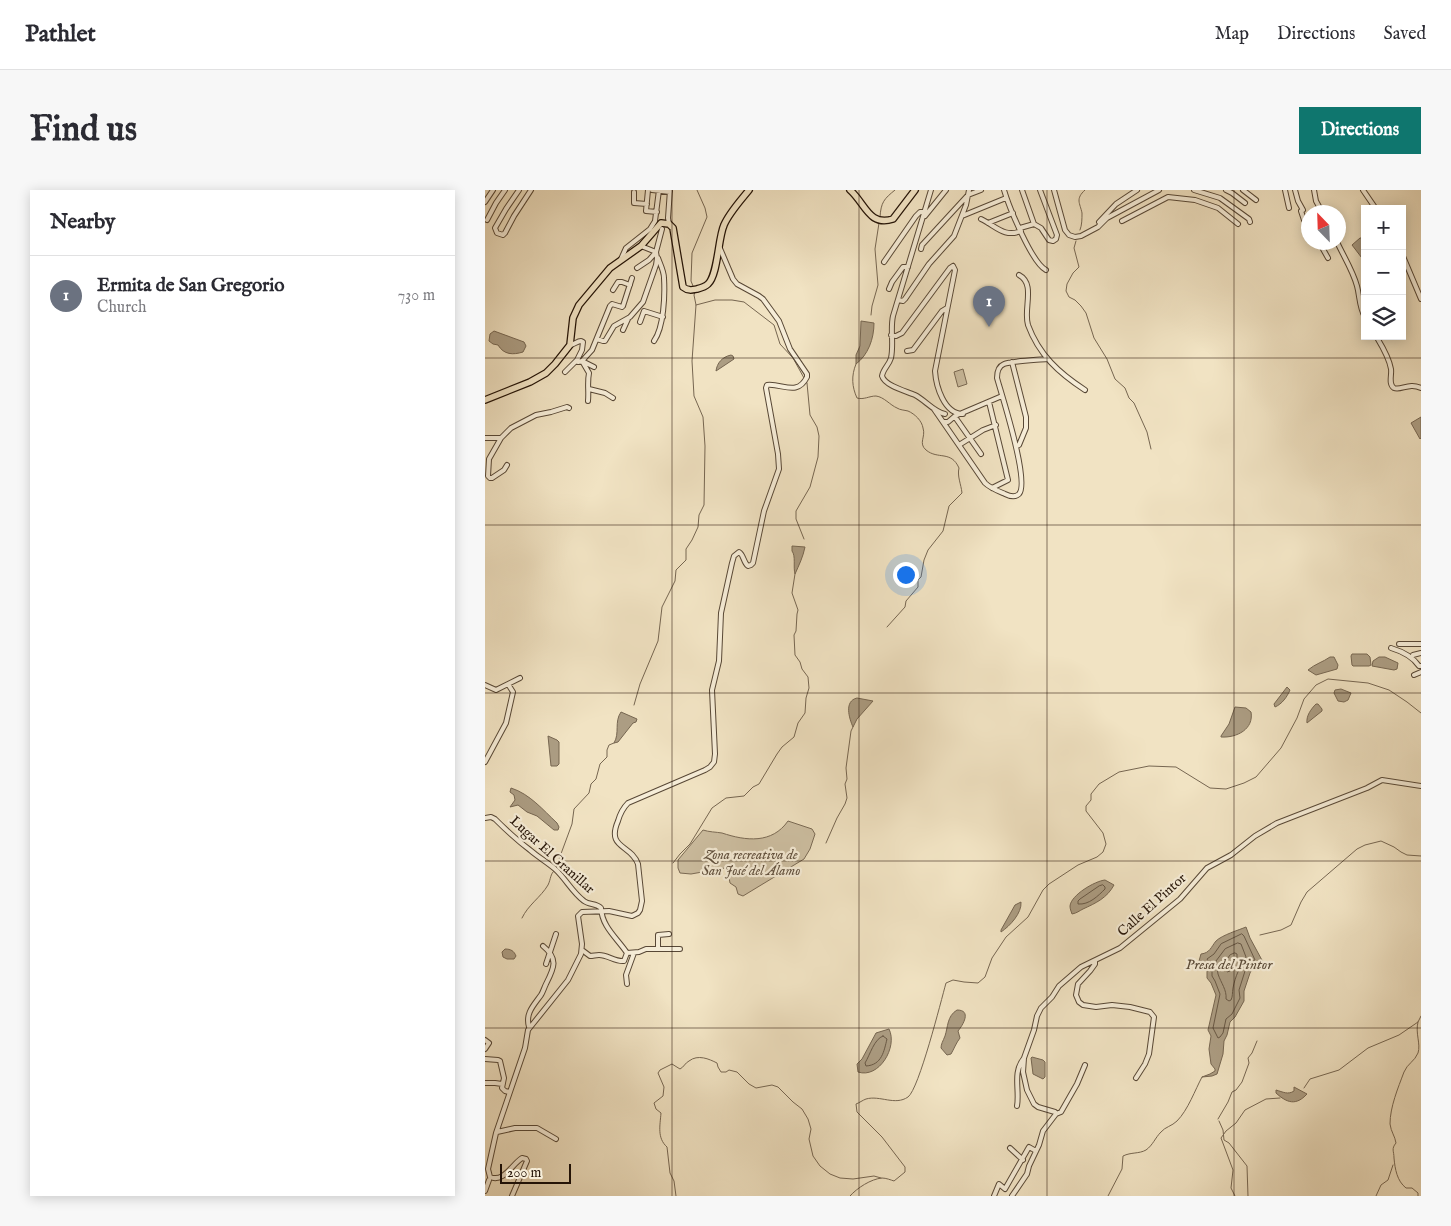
<!DOCTYPE html>
<meta charset="utf-8">
<style>
body{margin:0;font-family:"IM FELL English",serif;background:#f7f7f7;color:#2b2b33}
.controls{position:absolute;right:15px;top:15px;display:grid;overflow:hidden;border-radius:0px;box-shadow:0 2px 12px #0003}
.controls button{width:45px;height:45px;display:grid;place-items:center;padding:0;border:0;border-bottom:1px solid #e1e1e2;background:#fff;color:#2b2b33;font:25px sans-serif}
.compass{position:absolute;left:816px;top:15px;width:45px;height:45px;border-radius:50%;background:#fff;box-shadow:0 2px 12px #0003;rotate:337deg}
.scale{position:absolute;left:15px;bottom:12px;width:71px;box-sizing:border-box;padding-left:5px;border:2px solid #251407;border-top:0;font-size:14px;line-height:18px;white-space:nowrap;color:#251407;-webkit-text-stroke:4px #f6edd8;paint-order:stroke}
.you{position:absolute;left:420px;top:384px;width:18px;height:18px;margin:-12px;border:4px solid #fff;border-radius:50%;background:#1a73e8;box-shadow:0 0 0 8px #1a73e833}
.badge{display:grid;place-items:center;width:32px;height:32px;border-radius:50%;background:#0f766e;color:#fff;font-size:16px;font-weight:700}
.pin{position:absolute;translate:-50% -41px;filter:drop-shadow(0 1px 2px #0008)}
.pin::after{content:'';position:absolute;top:26px;width:18px;height:15px;background:inherit;clip-path:polygon(0 0,100% 0,50% 100%)}
.list{margin:0;padding:0;list-style:none}
h2{display:flex;justify-content:space-between;align-items:center;height:65px;margin:0;padding:0 20px;font-size:21px}
h2 small{font-size:16px;font-weight:400;color:#7c7c81}
.list li{display:grid;grid-template-columns:32px 1fr auto;gap:15px;align-items:center;box-sizing:border-box;height:80px;padding:0 20px;border-top:1px solid #e1e1e2}
.list b{display:block;font-size:19px;white-space:nowrap}
.list p{margin:0;font-size:16px;white-space:nowrap;color:#7c7c81}
.list em{font-size:16px;font-style:normal;color:#7c7c81}
.icon{flex:none;width:28px;height:28px;fill:none;stroke:currentColor;stroke-width:2;stroke-linecap:round;stroke-linejoin:round}
.map{position:relative;flex:none;width:936px;height:1006px;overflow:hidden;border-radius:0px}
header{display:flex;align-items:center;gap:30px;box-sizing:border-box;height:70px;padding:0 25px;background:#fff;border-bottom:1px solid #e1e1e2}
header strong{font-size:24px}
nav{display:flex;gap:28px;margin-inline-start:auto;font-size:18px}
.intro{display:flex;align-items:center;justify-content:space-between;box-sizing:border-box;height:120px;padding:0 30px}
h1{margin:0;font-size:35px}
.button{padding:12px 22px;border-radius:0px;background:#0f766e;color:#fff;font-size:18px;font-weight:700}
main{display:flex;gap:30px;padding:0 30px}
aside{flex:1;background:#fff;border-radius:0px;box-shadow:0 2px 12px #0003}
.map>svg:first-child{display:block}
.green{fill:#cec0a3;stroke:#7a6a55}
.water{fill:#ac9d83;stroke:#766651}
.lines{fill:none;stroke-linecap:round;stroke-linejoin:round}
.shore{stroke:#685845;stroke-width:1}
.stream{stroke:#766651;stroke-width:1}
.minor-casing{stroke:#584836;stroke-width:6}
.major-casing{stroke:#251407;stroke-width:8}
.minor{stroke:#f6edd8;stroke-width:4}
.major{stroke:#f1e3c3;stroke-width:5.5}
.grid{fill:none;stroke:#251407;stroke-width:1;stroke-opacity:0.55}
.labels{text-anchor:middle;dominant-baseline:central;stroke-width:4.5;stroke-linejoin:round;paint-order:stroke}
.street-label{font-size:14px;fill:#251407;stroke:#f6edd8}
.park-label{font-size:14px;font-style:italic;fill:#60503e;stroke:#f6edd8}
.water-label{font-size:15px;font-style:italic;fill:#5b4b39;stroke:#f6edd8}
</style>
<header>
<strong>Pathlet</strong>
<nav><a>Map</a><a>Directions</a><a>Saved</a></nav>
</header>
<div class="intro"><h1>Find us</h1><a class="button">Directions</a></div>
<main>
<aside>
<h2>Nearby<small></small></h2>
<ul class="list">
<li><span class="badge" style="background:#6b7280">1</span><div><b>Ermita de San Gregorio</b><p>Church</p></div><em>730 m</em></li>
</ul>
</aside>
<div class="map">
<svg width="936" height="1006" viewBox="0 0 936 1006">
<rect width="100%" height="100%" fill="#f1e3c3"/>
<filter id="stains"><feTurbulence type="fractalNoise" baseFrequency=".004" numOctaves="4"/><feColorMatrix values="0 0 0 0 .2 0 0 0 0 .09 0 0 0 0 .02 0 0 0 .5 -.17"/></filter>
<radialGradient id="worn" r=".72"><stop offset=".6" stop-color="#630" stop-opacity="0"/><stop offset="1" stop-color="#630" stop-opacity=".3"/></radialGradient>
<path class="green" d="M478 179 482 194 473 197 469 182Z
M303 631 327 639 330 644 325 659 319 669 258 706 253 704 251 697 245 693 243 682 240 678 206 684 195 683 193 678V670L218 640C224 642 231 642 237 643 261 651 287 654 303 631Z"/>
<path class="water" d="M875 48H880V72L867 55Z
M376 131 389 133C389 149 383 165 371 174V165L375 156Z
M9 141 39 152 41 156 38 162C28 165 19 165 13 155L8 154 4 151 5 144Z
M246 165 248 166 249 169 231 181C232 173 237 167 246 165Z
M936 227V248L935 249 926 233Z
M307 356 320 357C318 367 314 375 310 384 308 377 311 366 307 361Z
M867 464H882L885 467 886 475 884 476H868L867 475 866 466Z
M845 467H849L853 475 852 479 831 485 823 480C830 474 838 472 845 467Z
M894 467H900L913 473 912 479 909 480 887 476 888 471Z
M802 497 805 500C802 507 797 514 790 517L789 514Z
M856 499 866 503 863 510 859 512 853 511 849 503 850 500Z
M372 508 388 511 372 529 368 537C364 528 359 511 372 508Z
M831 514H833L837 519V521L822 533C821 526 826 519 831 514Z
M750 517 761 518 766 522C769 539 752 548 736 547V546L744 534Z
M136 522 152 529 151 532 148 533 133 552 129 553C135 543 129 532 136 522Z
M63 546 72 550 74 552V574L72 576H66Z
M26 598C45 604 58 620 72 633L74 637 73 640H69L52 626 42 622 33 615 25 617 30 610 29 605 25 602Z
M620 690 629 695C622 708 611 713 598 719 594 721 592 723 587 724 586 721 585 719 585 716 586 705 610 691 620 690Z
M536 712C537 723 525 736 516 742V740L530 715Z
M761 737 765 748 778 772 768 777 765 783 759 801V811L750 827 745 832 742 845 739 851 738 864 732 884 727 886 717 887 725 884 730 881V879L726 874 724 859 726 846 723 840 731 805 726 793 722 788V779L718 772 714 771 716 764C725 763 726 757 731 751 737 745 754 740 761 737Z
M20 759C26 759 29 761 31 766L29 769H22L18 767 17 762Z
M472 820C487 820 478 835 473 841L475 848C471 853 469 859 466 864L462 865 456 858C456 854 458 851 460 846 463 837 462 826 472 820Z
M404 839C413 857 394 889 373 882L372 874 377 869 391 843Z
M547 867 558 870 560 872V887L558 889 548 884 546 868Z
M809 897 822 904C811 916 802 913 791 903V900C798 902 803 905 809 901Z"/>
<g class="lines">
<path class="shore" d="M618 695 620 697V699C613 706 604 715 593 714V711L595 709 614 696Z
M757 744 759 746 770 770 764 774 760 781 754 800 755 808 747 824 741 829 738 843 735 847 733 848 728 838 735 804 730 791 727 786V778L722 769 729 764 736 754Z
M753 753 756 754 761 767C755 776 750 787 748 798 747 803 748 806 746 810L744 811 741 809C742 800 736 793 733 784 732 780 732 775 731 771L740 759Z
M750 763 752 764V767L745 781 742 782 740 772 745 765Z
M398 846 402 849C399 861 397 875 381 876L380 873C385 865 389 849 398 846Z"/>
<path class="stream" d="M395 27C396 12 399 9 410 0
M595 40C597 35 597 29 597 23 595 13 590 9 600 0
M591 51 589 58 594 77 588 83 582 94 581 101 584 107 590 110 596 116 601 123 609 148 622 169 630 189 640 198 644 208 649 213 662 242 666 259
M208 96 206 91 207 63 222 27 220 18 212 0
M211 115 230 110H247L259 112 289 135 295 154 308 168 319 188
M386 125 387 116 393 95 390 59 394 33
M371 174C366 186 367 197 372 208 379 210 384 206 391 206 399 207 405 215 412 218 415 220 419 220 423 221 430 224 437 231 438 238 441 247 433 253 441 260 453 270 466 260 474 278 472 286 476 294 477 303L464 316 458 341 443 360 439 370 436 387 433 390V397L421 411 420 417 402 437
M319 349 311 329V321L325 297 333 267 334 246 332 237 325 225 322 193
M149 515 155 494 173 451 177 417 190 391 191 380 201 370V359L207 350 213 337 214 325 219 315 220 256 218 227 209 206 207 171 211 115 209 105 210 102
M341 653 352 628 360 614 362 608 360 594 362 589 361 578 366 541 368 537
M188 673 195 664 205 654 227 618 241 608 259 606 268 597 274 594 292 564 297 557 309 547 313 533 320 523 321 508 324 498 323 487 317 479 315 472 310 465 309 445 311 441 312 424 313 420 307 403 310 384
M37 728C43 715 56 707 63 695 66 689 65 684 70 680L87 634 89 619 104 603 106 594 111 589 115 574 122 567V560L124 555 129 553
M775 745 796 740 806 735 816 712 822 702 872 659 880 655 896 651 909 657 916 662 922 665 936 666
M933 832C930 843 936 854 933 863 930 871 922 874 919 882 913 898 905 917 905 934 906 942 910 946 911 953 906 959 909 961 909 968 910 979 912 991 921 998H927L933 1003V1006
M819 898 825 889 854 880 883 858 914 845 933 832 936 826
M733 929 743 912 747 902 751 900 757 892 764 873 763 868 767 863 772 851
M734 931 738 940 739 950 744 953 762 976 763 1006
M191 1006 189 991 185 983 182 957C172 948 175 936 176 923L171 919 169 913 178 906 179 897 173 883 175 880 187 874 195 879C199 877 200 873 204 871 213 864 224 869 232 873L233 877 236 882H241L244 880 252 882 264 894 271 898 287 895 293 897 308 912 317 919 323 929 326 939 324 949 328 966 335 976 345 984 355 988 368 989 389 986 396 988
M365 1006C372 998 386 989 397 988 401 988 406 990 409 991L420 982V977L397 947 372 922 371 914C374 913 378 910 381 909 395 905 410 916 423 907 434 899 456 811 461 793L468 790 479 792 493 793 500 787 507 768 521 747 543 727 558 700 564 694 593 675 612 667 618 662 621 654 618 643 601 621V616L606 610V604L614 594 634 582 664 576 691 577 725 598 741 599 759 593 771 587 796 558 812 528 819 509 831 495 843 489 883 493 904 500 922 512 936 523
M623 1006 637 979 638 966C646 962 654 964 661 960 668 955 670 948 676 942 680 937 687 936 692 931 703 920 710 900 717 887
M750 1006 746 998 748 980 736 948 741 941 751 933 760 920 781 909 795 908
M891 1006 896 995 903 990 908 975"/>
<g class="minor-casing">
<path id="minor" d="M34 0 21 19 10 38 12 43 18 45 20 43 29 26 46 0
M163 0 161 21 172 22
M167 0 185 2
M446 0 408 126C405 139 409 154 406 168 404 175 398 179 397 186 400 196 421 201 430 205 440 210 449 222 460 224
M519 0C524 17 547 73 561 80
M537 0 549 34
M569 0 580 40 584 45 590 47 596 46 613 37 622 28 674 0
M709 0 735 8 764 29 765 32
M741 0 747 3 760 13
M758 0 771 10
M800 0 804 18
M810 0 813 11 818 20 816 21 819 30 824 39
M829 0 831 11 837 22
M878 0 891 19
M149 2V13L162 14
M0 12 8 0
M440 26 461 0
M477 26 521 8
M496 29C511 36 519 48 536 41
M2 30 11 13 20 0
M637 31 683 7 710 10 733 18 753 34
M614 32 631 14 652 0
M503 33 528 23
M184 34 183 28 185 0
M535 38 549 34 556 38 564 50 568 51 571 49 572 45 555 0
M834 52 843 68
M852 52C859 67 868 81 872 96 875 107 874 117 880 127
M156 56 171 62
M436 59 437 55 483 5 496 0
M917 64 936 109
M136 69 141 58 165 39 170 31 174 0
M399 72 431 26 435 22H439
M468 76 470 80 450 181C451 196 459 224 478 224
M152 78 164 70 171 62 177 39
M534 85C551 94 538 119 543 135 554 165 574 183 600 200
M404 99 407 92 418 77H423
M128 100 133 92H137L145 95
M413 110 418 111 420 109 444 74 469 46 481 15 484 0
M155 132 159 121 178 127
M138 140 143 129
M406 145 411 146 417 143 465 78 468 76
M891 146C897 156 904 167 906 179 907 185 903 194 909 198 916 201 924 192 936 198
M112 149 118 151H120L129 136 145 127 158 112 171 75 172 68 171 62
M169 151C179 137 180 105 179 88 179 81 175 74 173 68
M85 155C89 155 92 151 96 151L98 152 97 160 92 170 93 172 97 171 109 177
M422 161 428 160 457 121 462 118
M97 171 107 160 125 116 127 114 137 117 138 116 147 88
M97 171 104 183C102 193 104 201 103 211
M527 172 541 227V238L534 255 531 256
M80 182 92 170
M104 199 120 203 128 208
M504 212 523 290 507 298
M449 219 500 293C505 298 513 301 520 304 524 306 530 308 534 304 545 292 517 206 512 188 512 182 514 176 519 174 526 171 553 170 562 169
M470 226 517 206
M470 227 496 264
M459 232H463L470 226
M0 248H16L4 269 3 286 5 288H7L19 280 22 275
M16 248 26 238 51 225 66 222 82 217 84 218
M474 255 498 240 511 235
M914 454H936
M906 458C916 461 928 467 934 476H936
M928 465 936 463
M929 485 936 482
M0 495 11 500 35 488
M0 572 21 533 28 502 23 494
M0 628 6 627 10 629C21 640 33 651 45 660 53 667 62 672 70 679 81 689 87 702 99 711 104 715 111 713 116 718 117 737 132 748 142 763
M173 759V745L184 744
M97 760 105 766C108 766 111 765 114 765 123 765 130 772 139 771L142 763
M142 763 154 762 161 759H195
M610 771V774L605 781 593 794 591 805 594 812 598 815 611 817 627 815 645 817 665 822 669 827 664 864 660 874 651 888
M61 774 71 744
M142 794 141 785 149 763
M44 837C40 823 49 815 56 805 58 802 59 798 61 794 69 778 74 769 58 756
M0 850 4 853 0 859
M0 869 13 870 15 871 19 888 17 898 20 901 24 902
M0 893H10L17 894
M532 916C535 900 527 883 539 868
M571 924 576 922 592 894 600 875
M12 942 30 938H52L71 949
M525 958 538 970
M0 1001 4 990
M27 1006 42 971 41 969 37 968C27 974 19 993 5 987L3 979 11 943 40 858 43 840 83 790 96 764 97 754 93 726 97 722 124 721 147 726 153 723 155 720 157 711 153 674C146 654 121 659 133 631 135 624 138 618 143 613L220 580 225 577 229 572 230 564 227 500 234 471 236 423 247 373 249 366 254 362C259 365 258 372 263 376L266 375 268 373 279 321 294 279 293 264 281 198 282 195C297 193 312 207 322 187V184L305 159 294 131 278 109 274 106 252 94 248 89 234 56
M509 1006 514 994 520 999 544 957 551 961
M527 1006 542 984 544 976 554 955 558 941 571 924 570 922 553 917 549 914 542 900 538 882 539 868 549 840 552 826 556 818 567 807 574 796 596 777 635 758 695 709 722 678 746 665 770 646 792 633 882 598 897 590 936 596"/>
</g>
<g class="major-casing">
<path id="major" d="M365 0C380 13 384 37 408 29L430 0
M0 210 45 192 61 183 70 174 85 155 88 128 94 115 125 78 156 56 176 33 184 34 188 38 198 97C203 101 207 100 212 99 216 98 220 97 223 94 233 85 233 48 239 35 244 23 256 10 264 0"/>
</g>
<use href="#minor" class="minor"/>
<use href="#major" class="major"/>
</g>
<path class="grid" d="M187 0V1006M374 0V1006M562 0V1006M749 0V1006M0 168H936M0 335H936M0 503H936M0 671H936M0 838H936"/>
<g class="labels">
<g class="street-label">
<text transform="translate(67 665) rotate(42)">Lugar El Granillar</text>
<text transform="translate(667 715) rotate(-42)">Calle El Pintor</text>
</g>
<g class="park-label">
<text x="266" y="665">Zona recreativa de<tspan x="266" dy="16">San José del Álamo</tspan></text>
</g>
<g class="water-label">
<text x="744" y="774">Presa del Pintor</text>
</g>
</g>
<rect width="100%" height="100%" filter="url(#stains)"/>
<rect width="100%" height="100%" fill="url(#worn)"/>
</svg>
<div class="controls">
<button>+</button>
<button>−</button>
<button><svg class="icon" aria-label="layers" viewBox="0 0 24 24"><path d="M12 4l9 5-9 5-9-5zM3 14l9 5 9-5"/></svg></button>
</div>
<svg class="compass" viewBox="-18 -18 36 36"><path d="M0-13l5 13h-10z" fill="#e53935"/><path d="M0 13l5-13h-10z" fill="#7c7c81"/></svg>
<div class="scale">200 m</div>
<div class="you"></div>
<div class="pin badge" style="left:504px;top:137px;background:#6b7280">1</div>
</div>
</main>
